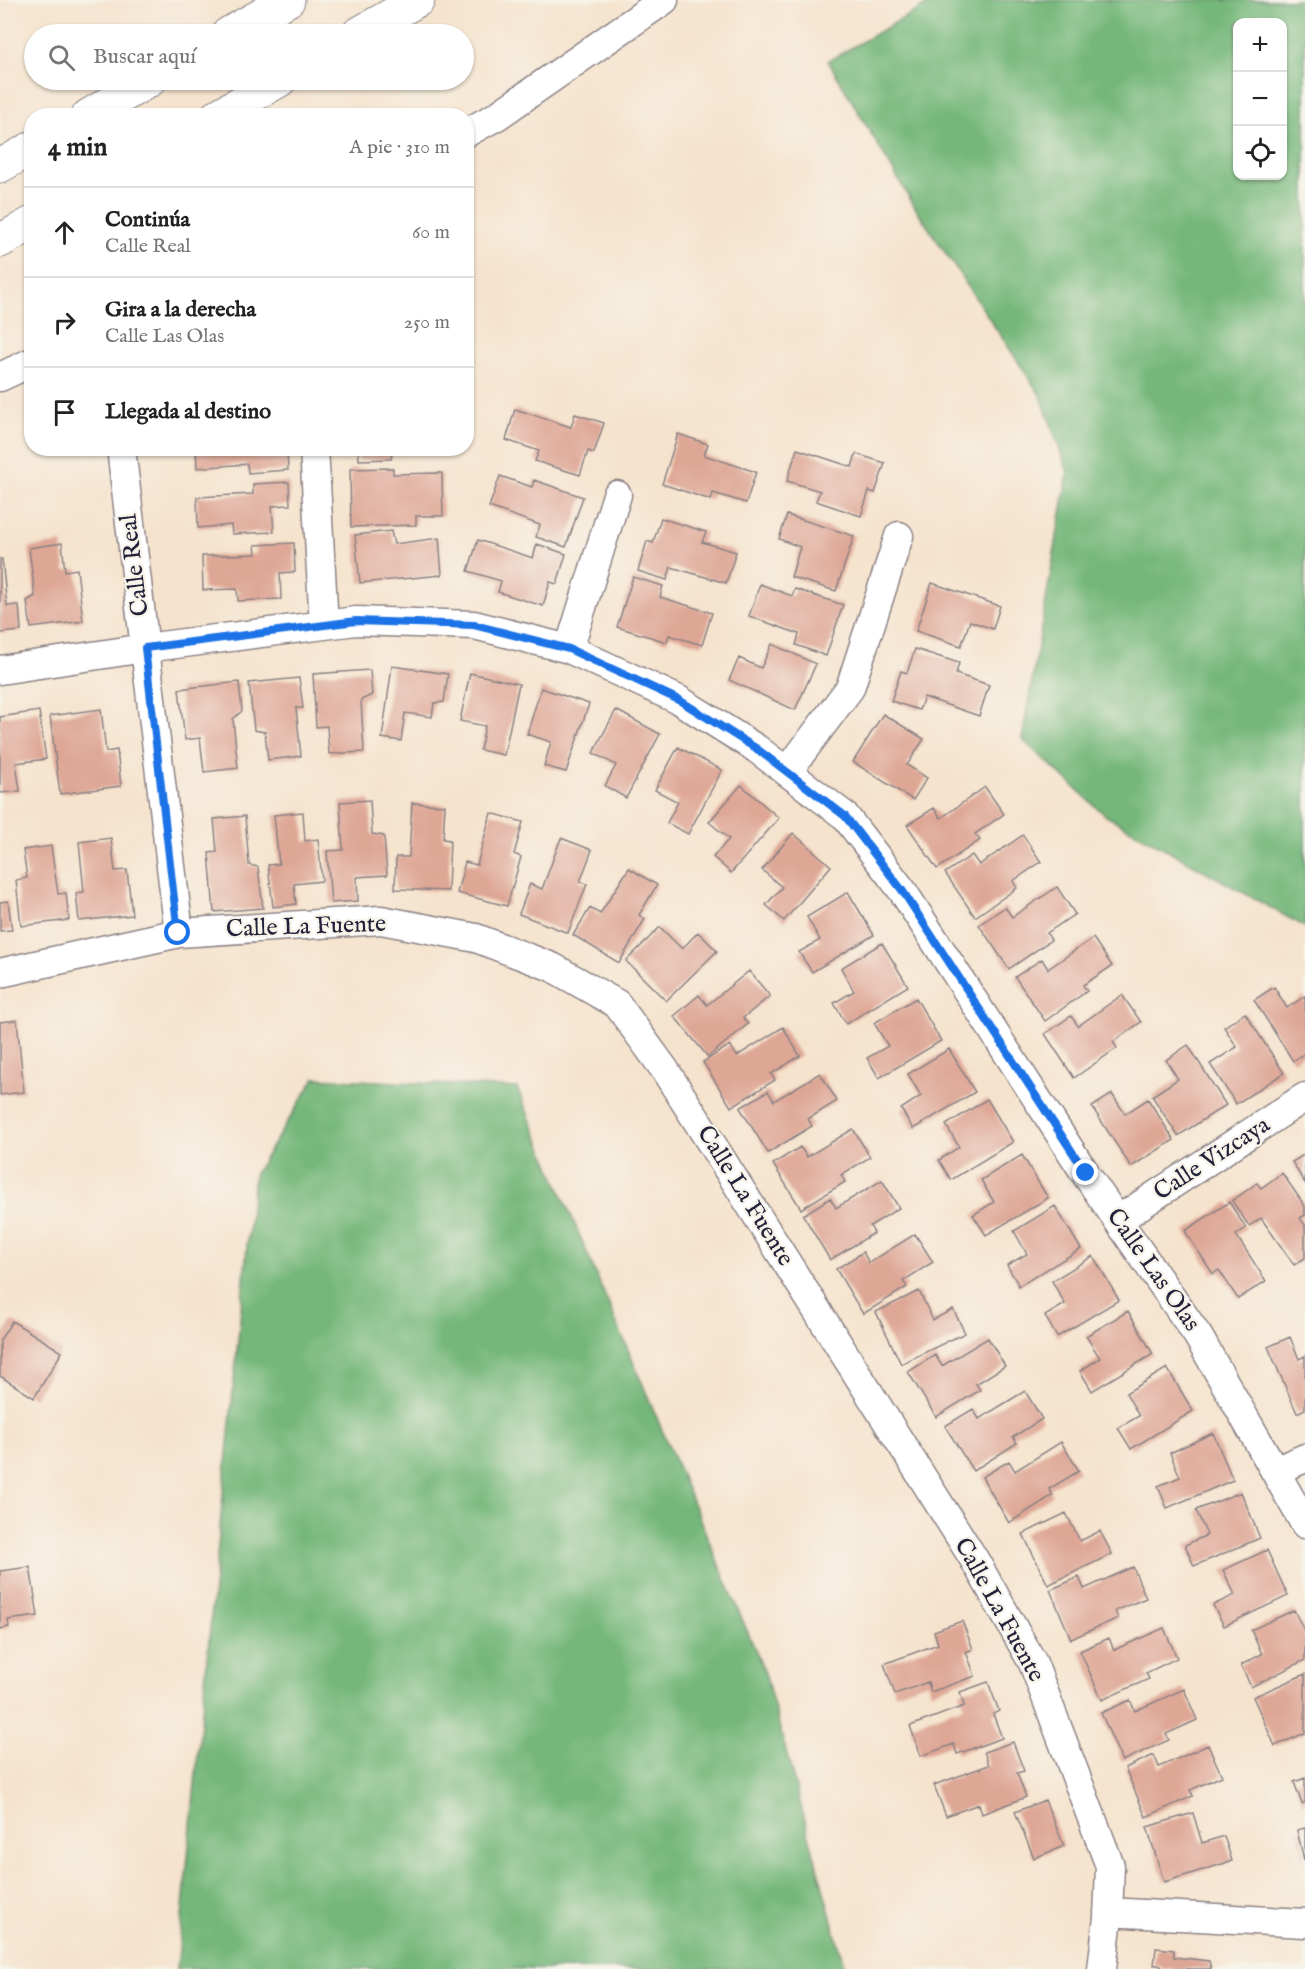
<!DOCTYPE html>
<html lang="es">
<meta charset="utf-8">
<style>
body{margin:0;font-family:"IM FELL English",serif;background:#f2f2f2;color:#222}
.controls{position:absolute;right:18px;top:18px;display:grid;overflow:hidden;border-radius:12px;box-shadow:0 2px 4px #0004}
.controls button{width:54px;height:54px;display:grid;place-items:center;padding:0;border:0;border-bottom:2px solid #e0e0e0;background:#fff;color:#222;font:30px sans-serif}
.stop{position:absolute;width:18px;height:18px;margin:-14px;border:4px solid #1a73e8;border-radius:50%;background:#fff}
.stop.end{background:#1a73e8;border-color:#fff;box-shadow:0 2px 6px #0008}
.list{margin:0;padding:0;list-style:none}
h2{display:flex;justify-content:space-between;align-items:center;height:78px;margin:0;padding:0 24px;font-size:26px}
h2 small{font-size:20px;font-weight:400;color:#767676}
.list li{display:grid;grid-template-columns:39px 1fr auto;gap:18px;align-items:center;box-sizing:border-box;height:90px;padding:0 24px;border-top:2px solid #e0e0e0}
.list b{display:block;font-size:22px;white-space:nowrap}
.list p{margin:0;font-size:20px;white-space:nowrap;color:#767676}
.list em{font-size:20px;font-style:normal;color:#767676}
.icon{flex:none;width:33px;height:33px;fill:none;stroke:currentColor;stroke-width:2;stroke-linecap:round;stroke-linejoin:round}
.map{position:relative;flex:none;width:1305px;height:1969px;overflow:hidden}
.search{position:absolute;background:#fff;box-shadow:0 2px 4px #0004;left:24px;top:24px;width:450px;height:66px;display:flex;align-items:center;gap:15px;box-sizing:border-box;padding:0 21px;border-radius:33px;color:#767676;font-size:22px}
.panel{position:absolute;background:#fff;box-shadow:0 2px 4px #0004;left:24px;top:108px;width:450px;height:348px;border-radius:24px}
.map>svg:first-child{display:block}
.forest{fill:#74b77a;stroke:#4b6c5a;stroke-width:1.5;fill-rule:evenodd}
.building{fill:#dea695}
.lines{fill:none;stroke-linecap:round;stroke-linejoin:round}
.street-casing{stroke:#8c8284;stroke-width:31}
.highway-casing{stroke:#8c8284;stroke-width:35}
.street{stroke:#fff;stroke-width:28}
.highway{stroke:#fff;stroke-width:33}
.route{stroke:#1a73e8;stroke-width:8}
.labels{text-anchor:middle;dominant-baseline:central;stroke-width:4.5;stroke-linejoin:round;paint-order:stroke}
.street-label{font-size:24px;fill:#22223b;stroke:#f7f3e8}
</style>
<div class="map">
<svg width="1305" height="1969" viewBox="0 0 1305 1969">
<rect width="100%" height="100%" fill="#f7f3e8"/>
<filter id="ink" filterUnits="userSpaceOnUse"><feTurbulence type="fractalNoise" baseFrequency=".0167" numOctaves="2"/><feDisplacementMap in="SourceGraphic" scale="12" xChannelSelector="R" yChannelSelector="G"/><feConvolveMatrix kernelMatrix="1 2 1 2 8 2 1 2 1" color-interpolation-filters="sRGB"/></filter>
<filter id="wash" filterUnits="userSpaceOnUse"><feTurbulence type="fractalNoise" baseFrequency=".008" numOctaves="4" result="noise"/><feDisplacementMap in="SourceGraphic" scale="24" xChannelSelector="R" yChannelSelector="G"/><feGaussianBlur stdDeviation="1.35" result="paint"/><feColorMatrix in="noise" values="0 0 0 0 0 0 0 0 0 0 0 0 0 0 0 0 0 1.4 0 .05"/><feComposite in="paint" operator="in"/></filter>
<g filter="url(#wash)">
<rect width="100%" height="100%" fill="#f5e3cd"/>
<path class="forest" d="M935 0H1305V927L1106 816 1022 739 1068 473 1041 396 916 209 828 61ZM1238 22H1282V176H1238Z
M315 1078 517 1088 765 1673 845 1969H177L254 1175Z"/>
<g id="blocks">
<path class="building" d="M515 409 571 427 575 414 604 423 594 453 588 451 580 475 535 461 539 451 506 440Z
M678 434 708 444 704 455 756 472 746 503 713 493 711 500 662 484Z
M196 448H287L288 470 248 473 247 464 197 468Z
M358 448H423V450L392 453 391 459 359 460Z
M797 449 852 467 856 454 885 463 875 493 869 491 861 516 816 501 820 491 787 481Z
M393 468V474L442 473 443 516H416V525L351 527 350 469Z
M500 476 532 487 534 480 583 497 566 547 536 537 540 525 489 507Z
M289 482 290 505 272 506 274 532 232 534 231 525 198 528 197 497 253 494V484Z
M787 515 854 536 836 591 791 577 800 547 779 539Z
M661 518 706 532 702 542 736 552 726 583 671 567 667 580 638 571 647 541 653 543Z
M391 531 394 544 439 538 442 575 360 583 355 535Z
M478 540 533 558 537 544 566 554 557 584 550 582 543 606 498 592 501 581 468 571Z
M62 543 65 571 77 569 83 621 31 628 27 601 35 596 29 548Z
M294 543 295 572 280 573 281 599 238 601 237 589 203 590 202 556 256 554 255 545Z
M0 559H2L7 606 19 605 21 631 0 633Z
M633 577 663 586 660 597 712 613 702 645 669 635 667 642 617 627Z
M932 583 1000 606 993 629 970 621 961 646 916 631Z
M760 584 792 596 795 589 843 605 826 656 796 645 799 634 749 616Z
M772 644 816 664 795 710 729 680 739 658 761 668Z
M915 649 959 663 956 674 989 685 979 716 924 697 919 710 891 701 901 671 907 673Z
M392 666 448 674 444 702 434 703 432 717 405 713 401 741 382 738Z
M370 670 372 695 361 700 364 752 329 754 327 726 316 727 313 674Z
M470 673 519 684 504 755 480 750 485 726 460 721Z
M299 678 303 708H296L301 756 268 760 265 732 254 730 249 683Z
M239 682 242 711 233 719 238 768 204 772 200 738 185 740 179 689Z
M541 688 589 704 566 772 544 766 551 742 527 734Z
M101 709 106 752 117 750 121 786 60 794 50 716Z
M616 710 660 734 626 798 605 786 616 765 593 753Z
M39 711 46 759 16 763 20 791 0 793V717Z
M883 714 924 739 907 765 927 778 913 800 853 762Z
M678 747 722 770 688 834 667 823 678 802 655 790Z
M741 785 779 818 731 873 713 857 729 839 709 822Z
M985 787 1004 814 975 834 980 840 937 869 907 825 934 808 941 818Z
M370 800 372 834 384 836 387 875 357 877 358 901 331 903 327 851 343 850 340 802Z
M412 803 445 805 443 839 450 840 448 891 395 889 396 857H409Z
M303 812 305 841 318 839 322 881 294 884 296 904 273 907 268 865 279 864 274 815Z
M491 813 523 822 514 854 521 857 507 906 457 893 465 862 477 865Z
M245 816 249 865 258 867 263 908 214 912 209 853 217 852 214 819Z
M793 833 831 866 784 921 766 905 782 887 762 870Z
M1023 835 1041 862 1013 881 1017 888 975 917 945 873 972 855 979 865Z
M111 838 115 871 127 870 132 915 79 921 76 893 84 892 79 842Z
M561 838 592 850 580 882 587 884 568 933 519 914 530 884 542 889Z
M51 846 58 894 66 893 69 920 21 926 16 880 27 878 23 850Z
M629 868 657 885 639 915 645 919 619 963 573 935 590 908 600 914Z
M1057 887 1075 914 1047 933 1051 940 1009 969 979 925 1005 907 1012 917Z
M848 892 874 935 812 972 799 952 820 940 807 917Z
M8 901 12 930 0 931V902Z
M660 927 682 949 698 932 717 951 666 1001 626 961Z
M1093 938 1112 966 1083 985 1087 991 1045 1021 1015 977 1042 959 1048 969Z
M882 943 908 986 846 1024 834 1003 854 991 841 968Z
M749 971 770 996 743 1018 748 1024 708 1057 674 1016 699 995 707 1005Z
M1274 987 1287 1008 1305 996V1053L1293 1061 1254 1000Z
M1122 995 1141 1022 1113 1042 1117 1048 1074 1078 1045 1034 1071 1016 1078 1026Z
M916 998 941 1041 879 1078 867 1058 888 1046 874 1023Z
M1245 1013 1284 1073 1236 1104 1210 1064 1237 1047 1224 1027Z
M17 1020 24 1092 0 1095V1022Z
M783 1027 800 1056 771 1074 775 1080 731 1107 703 1062 730 1045 737 1056Z
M1188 1045 1226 1105 1178 1136 1152 1096 1178 1079 1166 1060Z
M949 1049 975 1092 913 1129 901 1109 921 1096 908 1074Z
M820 1073 837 1101 808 1119 812 1126 768 1153 740 1108 768 1091 774 1101Z
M1112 1094 1125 1114 1148 1099 1174 1140 1131 1167 1092 1107Z
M987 1099 1013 1142 951 1180 939 1160 959 1147 946 1125Z
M853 1129 870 1157 841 1175 845 1182 801 1209 773 1164 800 1147 807 1157Z
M1305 1154V1183L1292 1162Z
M1022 1155 1048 1198 986 1235 973 1215 994 1202 981 1180Z
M1282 1173 1305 1206V1215L1300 1218 1305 1225V1258L1294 1265 1261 1218 1249 1226 1232 1201 1257 1183 1261 1188Z
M882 1180 899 1208 870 1226 874 1233 830 1260 803 1215 830 1198 836 1208Z
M1229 1202 1246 1228 1236 1235 1266 1281 1238 1299 1219 1270 1213 1274 1185 1231Z
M1055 1206 1081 1249 1019 1286 1007 1265 1027 1254 1014 1231Z
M915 1234 933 1262 903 1281 907 1287 863 1314 836 1269 863 1252 869 1263Z
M1093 1256 1119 1300 1057 1337 1045 1316 1065 1304 1052 1281Z
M919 1291 933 1320 953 1309 965 1333 901 1364 876 1312Z
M1128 1311 1153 1354 1092 1391 1080 1371 1100 1358 1086 1336Z
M12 1321 62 1352 34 1398 0 1376V1340Z
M1290 1337 1299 1359 1305 1356V1409L1297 1413 1268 1347Z
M988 1338 1005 1366 976 1384 980 1390 936 1417 908 1372 935 1355 942 1366Z
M1167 1368 1193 1411 1131 1449 1118 1428 1139 1416 1126 1393Z
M1025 1391 1042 1419 1013 1437 1017 1443 973 1471 945 1426 973 1409 979 1419Z
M1213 1433 1233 1480 1167 1508 1158 1486 1180 1477 1170 1453Z
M1061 1442 1079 1471 1049 1489 1053 1495 1009 1523 982 1477 1009 1461 1015 1471Z
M1241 1492 1260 1538 1194 1566 1185 1545 1207 1535 1196 1510Z
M1066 1513 1080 1541 1100 1531 1112 1554 1048 1585 1023 1534Z
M1267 1550 1288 1596 1224 1626 1213 1605 1235 1595 1223 1570Z
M30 1567 38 1616 8 1620 9 1627 0 1629V1571Z
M1133 1567 1146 1598 1115 1611 1118 1618 1071 1639 1050 1590 1079 1577 1084 1589Z
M1294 1610 1305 1632V1660L1251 1687 1241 1665 1262 1654 1251 1630Z
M962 1621 973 1649 966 1652 975 1676 931 1692 928 1682 895 1694 884 1664 938 1644 934 1631Z
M1164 1628 1177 1658 1146 1673 1149 1679 1102 1700 1080 1651 1109 1638 1114 1650Z
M1305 1674V1733L1275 1746 1253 1697Z
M988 1682 999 1711 993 1714 1002 1738 957 1754 954 1744 921 1756 910 1726 964 1706 960 1692Z
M1184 1689 1197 1720 1166 1734 1169 1740 1122 1761 1101 1713 1130 1700 1135 1711Z
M1013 1742 1024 1771 1017 1773 1026 1797 982 1814 979 1804 946 1816 934 1785 989 1765 984 1752Z
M1208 1745 1222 1776 1190 1790 1193 1796 1146 1817 1125 1768 1154 1755 1159 1767Z
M1305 1778V1803L1302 1804 1294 1782Z
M1045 1800 1064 1846 1034 1858 1015 1812Z
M1193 1813 1202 1843 1224 1836 1232 1861 1164 1882 1147 1827Z
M1305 1828V1860H1304L1297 1830Z
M1156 1948 1174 1950V1957L1209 1961 1211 1969H1161V1965H1154Z"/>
</g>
</g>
<g filter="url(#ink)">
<use href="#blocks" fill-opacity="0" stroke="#8c8284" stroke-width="1.5"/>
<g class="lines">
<g class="street-casing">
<path id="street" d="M466 133 497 116 664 0
M0 377 32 362
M121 448 179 933
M314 448 324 625
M569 649 617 495
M0 670 145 648 356 621 474 625 569 649 679 700 757 749 845 816 902 890 1085 1173 1198 1336 1305 1524
M787 772 850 688 899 536
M0 973 179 933 381 920 476 938 552 967 617 1004 665 1070 974 1559 1033 1663 1110 1866 1108 1917 1102 1969
M1118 1220 1305 1097
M1275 1471 1305 1458
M1108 1912 1305 1923"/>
</g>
<g class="highway-casing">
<path id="highway" d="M228 34 288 0
M358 34 418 0
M88 116 150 80
M217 116 280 80
M0 166 32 148
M0 241 32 223"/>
</g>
<use href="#street" class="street"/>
<use href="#highway" class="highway"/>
</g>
</g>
<g class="lines" filter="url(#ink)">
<path class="route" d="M178 933 145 648 356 621 474 625 569 649 679 700 757 749 845 816 902 890 1086 1173"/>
</g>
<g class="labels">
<g class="street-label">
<text transform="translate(135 565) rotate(-97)">Calle Real</text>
<text transform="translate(306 927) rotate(-2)">Calle La Fuente</text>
<text transform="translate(1212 1159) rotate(-33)">Calle Vizcaya</text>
<text transform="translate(745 1196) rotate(58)">Calle La Fuente</text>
<text transform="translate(1153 1270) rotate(55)">Calle Las Olas</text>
<text transform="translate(999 1610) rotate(61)">Calle La Fuente</text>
</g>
</g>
</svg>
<div class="controls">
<button>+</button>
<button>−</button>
<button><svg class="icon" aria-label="locate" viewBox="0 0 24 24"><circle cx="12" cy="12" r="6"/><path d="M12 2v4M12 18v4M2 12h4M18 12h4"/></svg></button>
</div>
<div class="stop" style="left:178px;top:933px"></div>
<div class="stop end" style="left:1086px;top:1173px"></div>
<div class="search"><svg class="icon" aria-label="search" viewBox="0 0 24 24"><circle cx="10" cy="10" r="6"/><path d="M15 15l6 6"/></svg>Buscar aquí</div>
<section class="panel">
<h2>4 min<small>A pie · 310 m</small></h2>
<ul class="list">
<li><svg class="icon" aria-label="ahead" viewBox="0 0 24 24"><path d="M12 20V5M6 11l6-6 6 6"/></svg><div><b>Continúa</b><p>Calle Real</p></div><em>60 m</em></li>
<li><svg class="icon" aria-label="right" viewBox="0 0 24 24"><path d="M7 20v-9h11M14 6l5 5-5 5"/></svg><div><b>Gira a la derecha</b><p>Calle Las Olas</p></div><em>250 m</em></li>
<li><svg class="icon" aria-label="arrive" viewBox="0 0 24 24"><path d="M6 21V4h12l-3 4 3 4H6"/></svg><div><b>Llegada al destino</b></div></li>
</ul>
</section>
</div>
